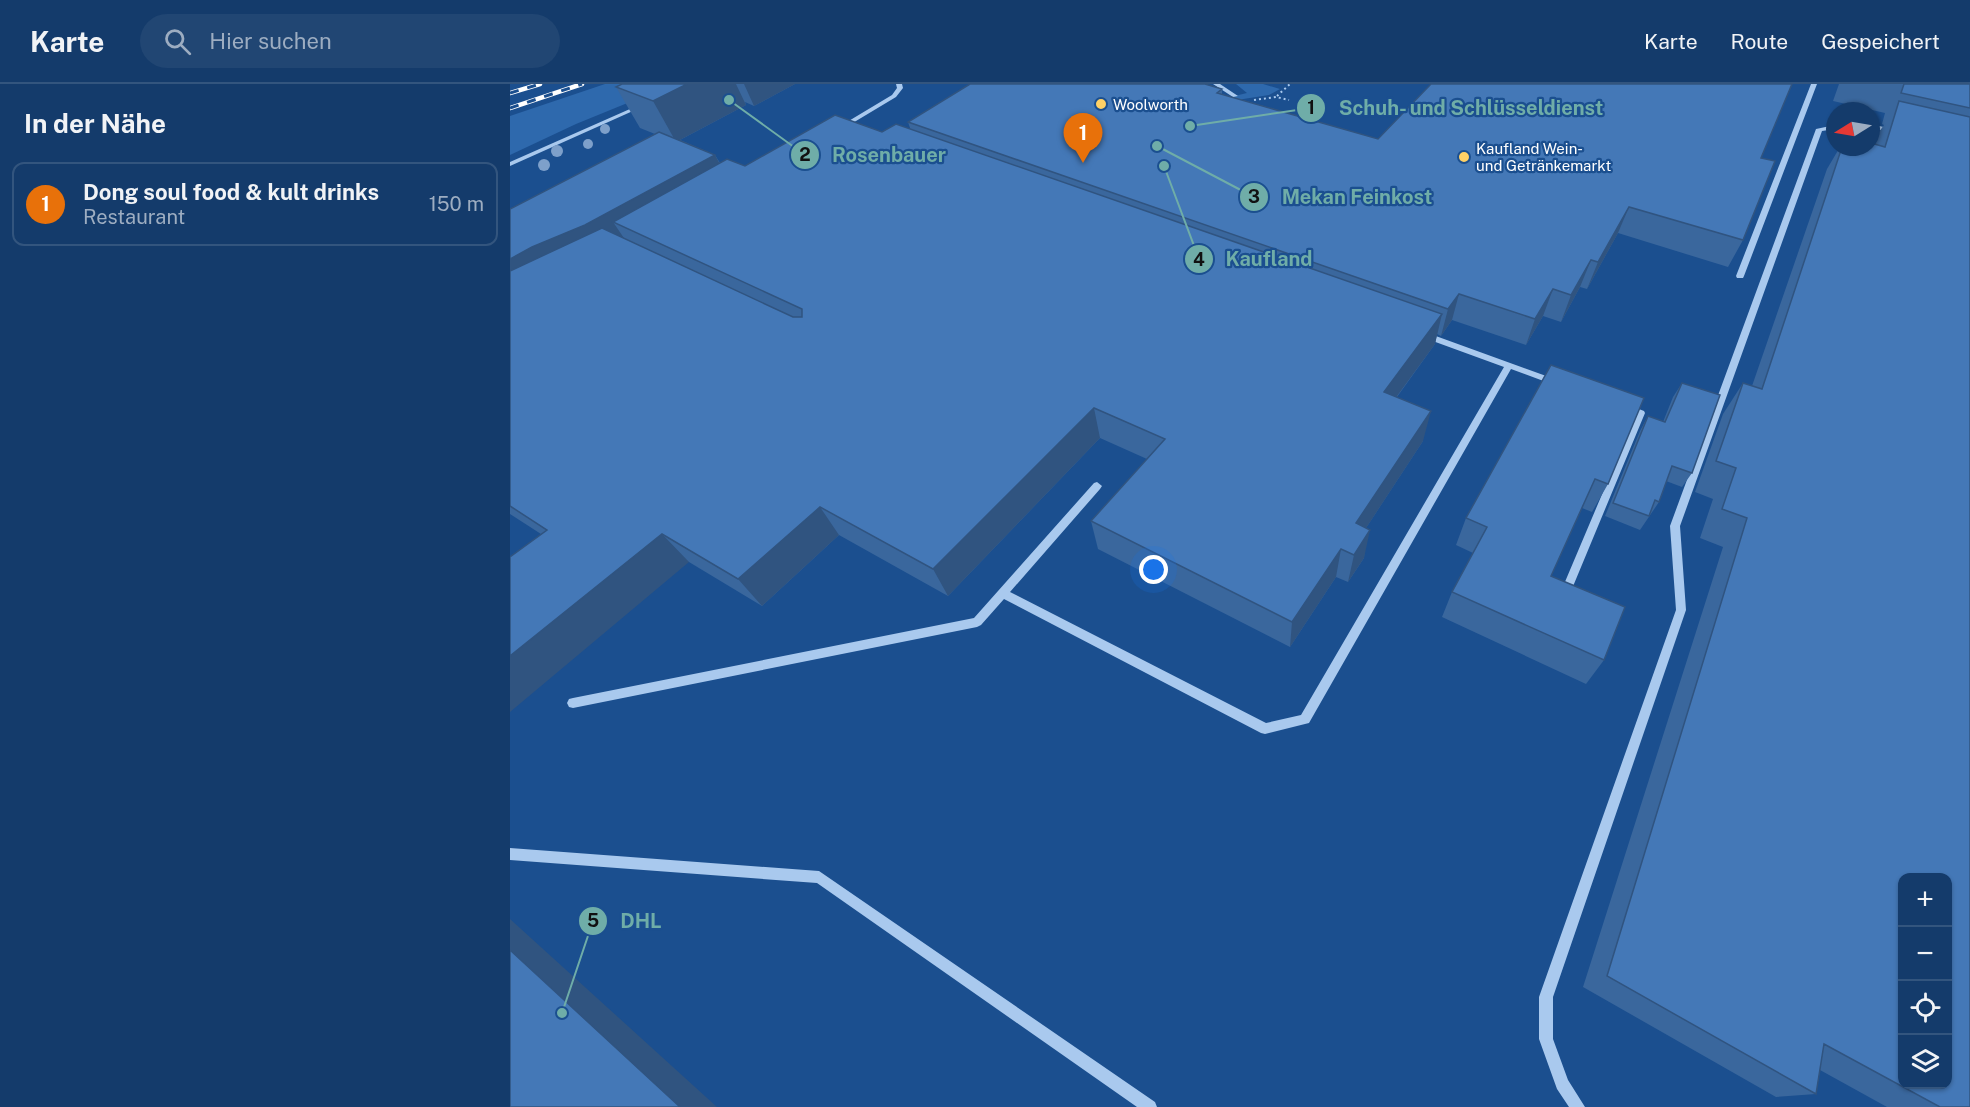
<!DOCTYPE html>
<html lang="de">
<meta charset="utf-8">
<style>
body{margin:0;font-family:"Public Sans",sans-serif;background:#214673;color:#f1f3f6}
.controls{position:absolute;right:18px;bottom:18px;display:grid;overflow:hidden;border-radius:12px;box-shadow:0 2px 4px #0004}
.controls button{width:54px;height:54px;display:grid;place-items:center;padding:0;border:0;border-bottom:2px solid #33557e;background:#143b6b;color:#f1f3f6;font:30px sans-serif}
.compass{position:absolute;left:1316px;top:18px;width:54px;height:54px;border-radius:50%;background:#143b6b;box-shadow:0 2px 4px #0004;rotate:259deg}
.you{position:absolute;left:644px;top:486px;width:21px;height:21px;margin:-15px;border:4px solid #fff;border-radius:50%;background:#1a73e8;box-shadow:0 0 0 9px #1a73e833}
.badge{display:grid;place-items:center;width:39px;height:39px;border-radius:50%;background:#ffd166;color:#fff;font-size:20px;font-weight:700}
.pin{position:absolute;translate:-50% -50px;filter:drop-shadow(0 2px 3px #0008)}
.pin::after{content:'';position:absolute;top:32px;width:21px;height:18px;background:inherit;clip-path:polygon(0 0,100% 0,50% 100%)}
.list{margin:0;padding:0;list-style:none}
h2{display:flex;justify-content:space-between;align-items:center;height:78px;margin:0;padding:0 24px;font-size:26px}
h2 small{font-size:20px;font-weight:400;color:#9dadc1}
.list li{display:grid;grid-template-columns:39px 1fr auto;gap:18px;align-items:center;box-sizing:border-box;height:84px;margin:0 12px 12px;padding:0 12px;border:2px solid #33557e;border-radius:12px}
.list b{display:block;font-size:22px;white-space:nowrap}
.list p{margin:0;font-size:20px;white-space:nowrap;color:#9dadc1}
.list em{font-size:20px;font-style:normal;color:#9dadc1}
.icon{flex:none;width:33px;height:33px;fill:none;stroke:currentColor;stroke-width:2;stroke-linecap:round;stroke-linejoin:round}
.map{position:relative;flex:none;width:1460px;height:1023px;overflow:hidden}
header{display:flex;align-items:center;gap:36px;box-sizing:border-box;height:84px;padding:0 30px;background:#143b6b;border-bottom:2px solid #33557e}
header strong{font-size:28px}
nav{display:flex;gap:33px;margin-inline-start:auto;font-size:21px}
.search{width:420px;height:54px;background:#214673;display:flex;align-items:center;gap:15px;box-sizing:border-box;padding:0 21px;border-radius:33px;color:#9dadc1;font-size:22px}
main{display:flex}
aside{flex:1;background:#143b6b}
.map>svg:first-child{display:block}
.green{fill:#2e69ad}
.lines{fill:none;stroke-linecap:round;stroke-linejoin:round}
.path{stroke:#a9c9ee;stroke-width:2;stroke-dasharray:2 3;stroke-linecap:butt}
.minor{fill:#a9c9ee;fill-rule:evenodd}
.rail-casing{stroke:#fff;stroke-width:4.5}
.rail{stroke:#1b4f8f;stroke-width:3;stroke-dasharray:9;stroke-linecap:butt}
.tree{fill:#7ea0ca}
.wall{fill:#3a679d}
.shaded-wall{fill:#305480}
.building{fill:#4478b7;stroke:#305480;stroke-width:1.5;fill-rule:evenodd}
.poi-dot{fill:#ffd166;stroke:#1b4f8f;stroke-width:2}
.labels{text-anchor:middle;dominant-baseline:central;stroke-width:4.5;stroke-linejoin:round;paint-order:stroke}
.far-poi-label{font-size:15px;fill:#fff;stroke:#1b4f8f;text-anchor:start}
.leader{fill:none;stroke:#6fada8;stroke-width:2}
.callout-dot{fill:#6fada8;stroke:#1b4f8f;stroke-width:2}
.mark-label{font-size:18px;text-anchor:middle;font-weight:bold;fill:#111}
.callout-label{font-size:20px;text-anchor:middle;font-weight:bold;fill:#6fada8;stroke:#1b4f8f;stroke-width:4.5;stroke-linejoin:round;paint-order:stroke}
</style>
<header>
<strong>Karte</strong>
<div class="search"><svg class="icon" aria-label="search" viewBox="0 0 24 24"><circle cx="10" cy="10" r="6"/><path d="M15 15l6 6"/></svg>Hier suchen</div>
<nav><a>Karte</a><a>Route</a><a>Gespeichert</a></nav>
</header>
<main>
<aside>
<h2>In der Nähe<small></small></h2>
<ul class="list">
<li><span class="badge" style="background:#e8710a">1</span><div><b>Dong soul food &amp; kult drinks</b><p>Restaurant</p></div><em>150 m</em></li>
</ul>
</aside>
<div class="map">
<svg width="1460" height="1023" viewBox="0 0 1460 1023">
<rect width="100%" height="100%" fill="#1b4f8f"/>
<path class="green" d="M95 0H164L66 40 0 71V32Z
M726 0H753L770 5 759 11 714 18 712 15 737 9Z"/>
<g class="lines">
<path class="path" d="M767 12 780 0
M744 16 766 13 779 16"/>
<path class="minor" d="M386 0H392L393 4 386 13 331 46H327V44L382 11 387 4Z
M703 0H710L728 12 723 13Z
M1301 0H1307L1234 192 1233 194H1227L1226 192Z
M129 21 134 22 0 82V78Z
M1361 40 1386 46 1387 47 1384 49 1361 44Z
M1325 41V45L1312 47 1170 442 1176 526 1043 913V955L1058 996 1075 1023H1059L1047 1005 1029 955V913L1166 526 1160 442 1306 45Z
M912 247 1050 297 1051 299 1047 302 1001 285 799 639 755 650 751 649 494 515 471 541 467 543 63 624 59 623 57 619 59 615 63 614 464 534 584 399 587 398 592 402 590 405 500 508 756 639 791 631 994 283 909 252V248Z
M1116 320 1134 327 1135 329 1059 512 1058 515H1050L1049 512 1126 330 1113 325V321Z
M0 764 309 787 645 1018 647 1023H627L307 799 0 776Z"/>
<g class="rail-casing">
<path id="rail" d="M0 9 30 0
M0 24 72 0"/>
</g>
<use href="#rail" class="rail"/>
</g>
<g class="tree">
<circle cx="95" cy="45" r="5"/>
<circle cx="78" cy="60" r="5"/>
<circle cx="47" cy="67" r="6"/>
<circle cx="34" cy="81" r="6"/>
</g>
<path class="wall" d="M112 0H285L244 22 235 18 236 21 170 56 205 71 210 79 235 82 372 48 400 44 398 38 712 5V10L868 55 1251 74 1233 156 1218 183 1108 149 1077 205 1070 203 1051 238 1033 232 1016 261 942 236 931 252 927 250 925 260 887 313 913 357 856 444 854 474 838 498 826 493 780 563 588 465 581 437 637 375 590 354 438 512 329 451 252 522 179 478 31 450 0 430V125L145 50 130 44 106 3Z
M1329 0H1460V1023H1377L1310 986 1306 1010 1266 1013 1073 903 1213 463 1190 454 1203 415 1185 408 1213 330 1233 299 1242 302 1317 85 1330 63H1361L1365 60 1369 48 1374 41 1372 40 1375 29 1323 17Z
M1041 281 1098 400 1082 428 1072 424 1041 492 1094 576 1076 600 932 533 942 508 963 469 946 461 956 434Z
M1172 299 1182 389 1172 403 1156 397 1149 418 1130 446 1095 432 1130 347 1138 332 1153 338 1163 313Z"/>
<path class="shaded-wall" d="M177 0H226L236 21 166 58 143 17Z
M234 0H285L244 22Z
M205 71 221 101 103 138 118 160 0 221V175L22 163Z
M1119 123 1108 149 1077 205 1088 178Z
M1081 176 1070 203 1051 238 1061 211Z
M1043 205 1033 232 1016 261 1025 235Z
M949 210 942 236 931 252 938 225Z
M932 230 925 260 868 338 874 308Z
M584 324 590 354 438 512 423 485Z
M921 327 913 357 841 467 846 439Z
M310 423 329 451 252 522 228 495Z
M860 446 854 474 838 498 844 471Z
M152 450 179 478 0 628V572Z
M831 465 826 493 780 563 782 538Z
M0 835 207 1023H170L0 866Z"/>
<path class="building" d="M112 0H177L143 17 106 3Z
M460 0H695L712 5 707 9 868 55 921 0H1282L1251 74 1265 77 1233 156 1119 123 1088 178 1081 176 1061 211 1043 205 1025 235 949 210 938 225 398 38Z
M1394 0H1460V24L1391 9Z
M1389 17 1460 33V1023H1430L1314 960 1306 1010 1097 892 1237 434 1212 425 1226 384 1206 377 1233 299 1252 305 1332 63H1361V59L1375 63ZM1392 794H1437V1000H1392Z
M325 31 372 48 386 40 932 230 874 308 921 327 846 439 860 446 844 471 831 465 782 538 581 437 655 355 584 324 423 485 310 423 228 495 152 450 0 572V473L37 446 0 422V187L92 144 283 233H292V225L103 138 217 75 235 82Z
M149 48 205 71 75 141 22 163 0 175V125Z
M1041 281 1134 314 1098 400 1085 395 1041 492 1115 523 1094 576 942 508 977 443 956 434Z
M1172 299 1210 311 1182 389 1162 382 1149 418 1145 416 1139 432 1103 419 1138 332 1155 338Z
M0 866 170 1023H0Z"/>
<g class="poi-dot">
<circle cx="591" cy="20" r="6"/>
<circle cx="954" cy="73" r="6"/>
</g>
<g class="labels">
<g class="far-poi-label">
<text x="603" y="20">Woolworth</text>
<text x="966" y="64">Kaufland Wein-<tspan x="966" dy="17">und Getränkemarkt</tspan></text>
</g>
</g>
<path class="leader" d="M680 42L801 24M219 16L295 71M647 62L744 113M654 82L689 175M52 929L83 837"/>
<g class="callout-dot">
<circle cx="680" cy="42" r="6"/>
<circle cx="219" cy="16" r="6"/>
<circle cx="647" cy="62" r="6"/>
<circle cx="654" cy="82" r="6"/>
<circle cx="52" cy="929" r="6"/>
<circle cx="801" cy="24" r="15"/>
<circle cx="295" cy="71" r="15"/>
<circle cx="744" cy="113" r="15"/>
<circle cx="689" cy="175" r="15"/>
<circle cx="83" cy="837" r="15"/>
</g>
<g class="mark-label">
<text x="801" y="30">1</text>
<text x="295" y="77">2</text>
<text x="744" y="119">3</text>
<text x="689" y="182">4</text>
<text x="83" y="843">5</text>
</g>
<g class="callout-label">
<text x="961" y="31">Schuh- und Schlüsseldienst</text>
<text x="379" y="78">Rosenbauer</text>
<text x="847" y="120">Mekan Feinkost</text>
<text x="759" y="182">Kaufland</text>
<text x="131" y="844">DHL</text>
</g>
</svg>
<div class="controls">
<button>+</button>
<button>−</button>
<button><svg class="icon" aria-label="locate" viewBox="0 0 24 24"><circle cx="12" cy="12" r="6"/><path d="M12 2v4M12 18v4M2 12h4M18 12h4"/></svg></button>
<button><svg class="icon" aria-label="layers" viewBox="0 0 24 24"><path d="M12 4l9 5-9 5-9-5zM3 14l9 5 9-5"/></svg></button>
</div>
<svg class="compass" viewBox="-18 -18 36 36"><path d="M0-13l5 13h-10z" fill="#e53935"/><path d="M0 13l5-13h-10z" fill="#9dadc1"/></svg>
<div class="you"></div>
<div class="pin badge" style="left:573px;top:79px;background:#e8710a">1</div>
</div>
</main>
